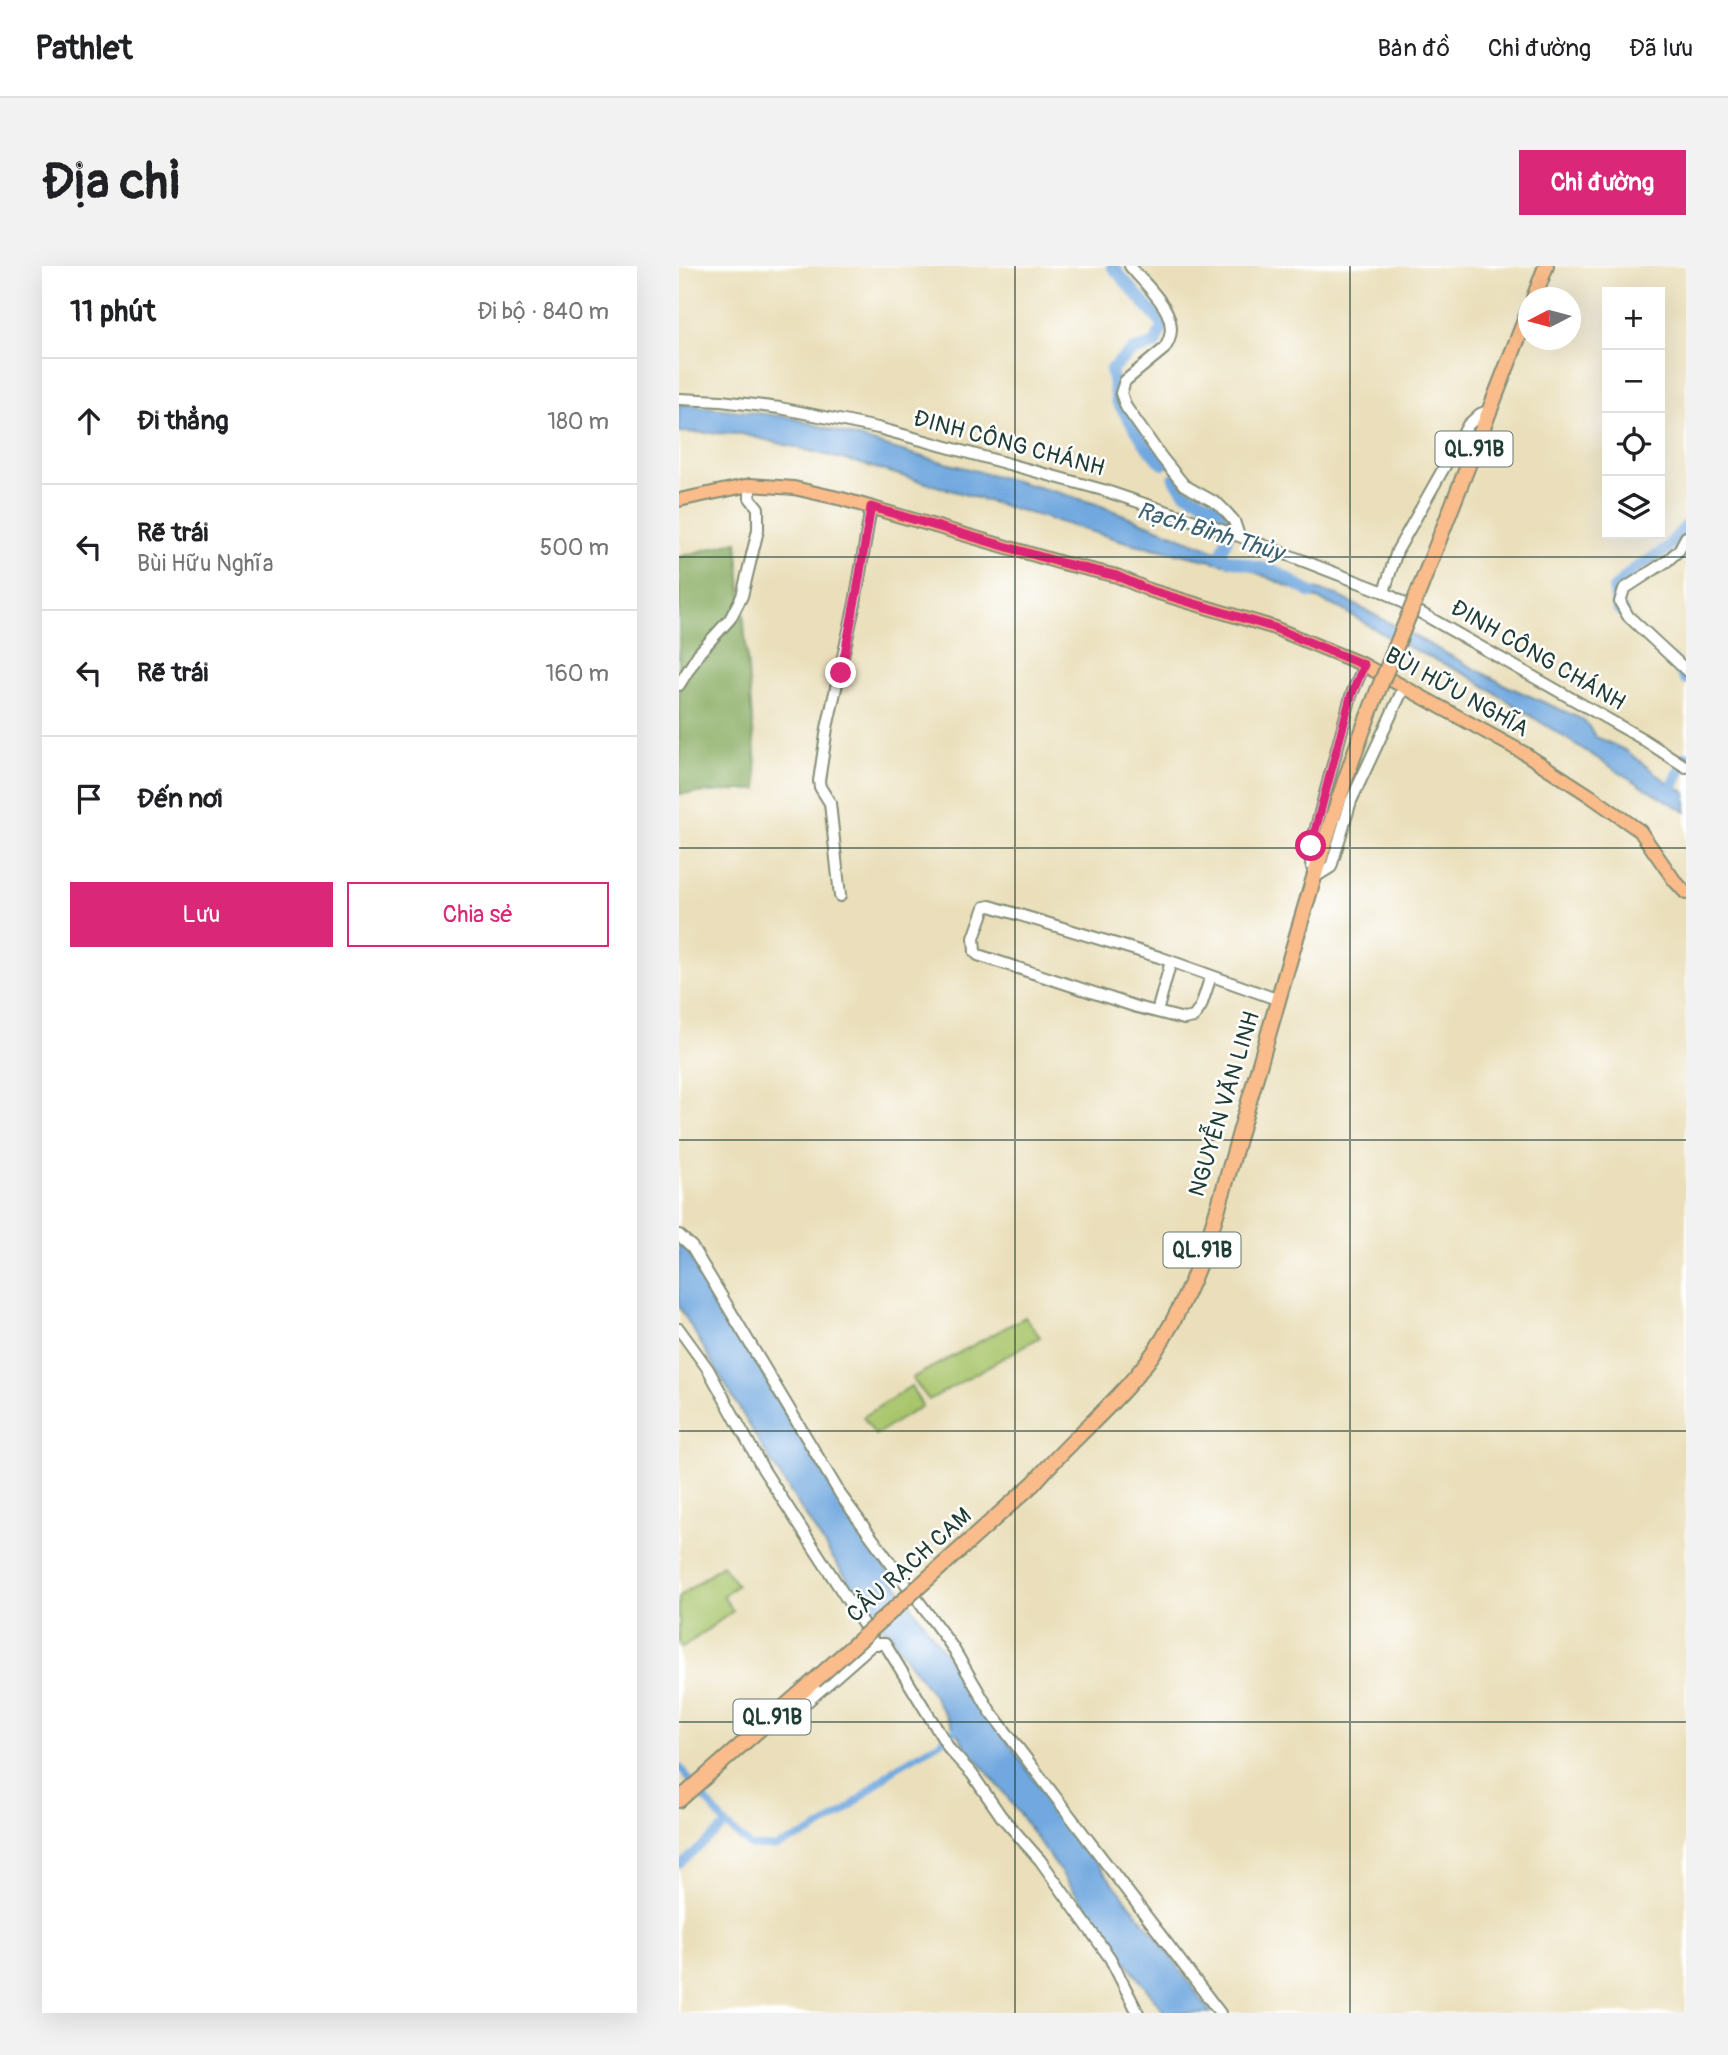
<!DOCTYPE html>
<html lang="vi">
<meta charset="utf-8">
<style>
body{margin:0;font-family:Pangolin,sans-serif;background:#f2f2f2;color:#202124}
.controls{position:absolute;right:21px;top:21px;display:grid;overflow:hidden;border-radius:0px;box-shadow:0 7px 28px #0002}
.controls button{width:63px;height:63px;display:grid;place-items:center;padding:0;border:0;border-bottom:2px solid #e0e0e0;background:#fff;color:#202124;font:35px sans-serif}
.compass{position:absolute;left:839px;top:21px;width:63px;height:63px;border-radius:50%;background:#fff;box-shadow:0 7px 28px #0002;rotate:264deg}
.stop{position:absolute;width:21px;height:21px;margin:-16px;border:5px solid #db2777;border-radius:50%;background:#fff}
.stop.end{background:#db2777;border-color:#fff;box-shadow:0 2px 7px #0008}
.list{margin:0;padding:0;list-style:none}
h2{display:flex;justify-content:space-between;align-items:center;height:91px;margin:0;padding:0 28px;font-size:30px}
h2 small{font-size:23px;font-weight:400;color:#757577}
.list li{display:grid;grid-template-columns:46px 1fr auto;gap:21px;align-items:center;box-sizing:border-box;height:126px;padding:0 28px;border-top:2px solid #e0e0e0}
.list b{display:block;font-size:26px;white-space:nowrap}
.list p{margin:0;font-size:23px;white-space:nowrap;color:#757577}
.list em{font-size:23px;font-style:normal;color:#757577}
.actions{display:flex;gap:14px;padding:21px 28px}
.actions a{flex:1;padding:16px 0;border:2px solid #db2777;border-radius:0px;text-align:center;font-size:24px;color:#db2777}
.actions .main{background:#db2777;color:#fff}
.icon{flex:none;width:38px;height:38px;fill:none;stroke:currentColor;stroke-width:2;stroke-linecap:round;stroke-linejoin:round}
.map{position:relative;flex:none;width:1007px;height:1747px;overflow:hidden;border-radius:0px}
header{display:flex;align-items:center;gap:42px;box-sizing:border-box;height:98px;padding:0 35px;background:#fff;border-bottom:2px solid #e0e0e0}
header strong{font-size:33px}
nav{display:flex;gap:38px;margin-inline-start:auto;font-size:24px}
.intro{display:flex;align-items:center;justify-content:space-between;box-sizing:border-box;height:168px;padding:0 42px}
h1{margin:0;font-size:49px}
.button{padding:18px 32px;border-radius:0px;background:#db2777;color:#fff;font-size:24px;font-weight:700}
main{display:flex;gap:42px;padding:0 42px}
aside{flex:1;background:#fff;border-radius:0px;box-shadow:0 7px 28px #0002}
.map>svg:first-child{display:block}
.green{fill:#a8c56b;stroke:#648150;stroke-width:2}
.forest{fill:#86aa5f;stroke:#52744a;stroke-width:2}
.water{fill:#71a8df;stroke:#48728a;stroke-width:2}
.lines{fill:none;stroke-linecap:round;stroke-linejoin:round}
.canal{stroke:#71a8df;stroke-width:7}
.river{stroke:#71a8df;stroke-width:12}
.minor-casing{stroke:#848e77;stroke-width:14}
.major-casing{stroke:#848e77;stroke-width:16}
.highway-casing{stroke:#848e77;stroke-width:18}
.minor{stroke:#fff;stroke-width:10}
.major{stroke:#f9bc8a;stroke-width:12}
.highway{stroke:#f9bc8a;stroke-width:14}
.highway-bridge-casing{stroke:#848e77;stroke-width:18;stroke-linecap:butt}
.highway-bridge{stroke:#f9bc8a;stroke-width:14}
.route{stroke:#db2777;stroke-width:9}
.grid{fill:none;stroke:#1f3d34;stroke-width:2;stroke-opacity:0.55}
.labels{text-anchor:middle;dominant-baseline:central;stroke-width:5;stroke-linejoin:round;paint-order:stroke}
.shield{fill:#fff;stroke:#627771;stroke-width:2}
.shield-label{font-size:21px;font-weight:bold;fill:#1f3d34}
.street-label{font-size:23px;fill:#1f3d34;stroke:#fff}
.water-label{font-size:24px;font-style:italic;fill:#3c6270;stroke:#fff}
</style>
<header>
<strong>Pathlet</strong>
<nav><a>Bản đồ</a><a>Chỉ đường</a><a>Đã lưu</a></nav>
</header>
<div class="intro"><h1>Địa chỉ</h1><a class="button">Chỉ đường</a></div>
<main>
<aside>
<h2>11 phút<small>Đi bộ · 840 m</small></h2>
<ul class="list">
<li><svg class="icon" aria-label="ahead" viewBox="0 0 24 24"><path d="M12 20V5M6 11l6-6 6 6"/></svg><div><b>Đi thẳng</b></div><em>180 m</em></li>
<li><svg class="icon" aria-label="left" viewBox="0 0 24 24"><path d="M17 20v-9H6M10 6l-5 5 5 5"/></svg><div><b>Rẽ trái</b><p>Bùi Hữu Nghĩa</p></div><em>500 m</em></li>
<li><svg class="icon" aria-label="left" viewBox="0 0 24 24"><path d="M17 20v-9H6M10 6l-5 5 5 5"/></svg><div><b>Rẽ trái</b></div><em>160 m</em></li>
<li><svg class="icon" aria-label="arrive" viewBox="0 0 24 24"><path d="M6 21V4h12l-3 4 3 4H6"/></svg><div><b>Đến nơi</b></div></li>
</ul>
<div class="actions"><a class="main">Lưu</a><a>Chia sẻ</a></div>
</aside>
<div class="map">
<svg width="1007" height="1747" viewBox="0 0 1007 1747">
<rect width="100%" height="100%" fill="#fff"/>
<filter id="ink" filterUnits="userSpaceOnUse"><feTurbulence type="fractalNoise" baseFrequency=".0143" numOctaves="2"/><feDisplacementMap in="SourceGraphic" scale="14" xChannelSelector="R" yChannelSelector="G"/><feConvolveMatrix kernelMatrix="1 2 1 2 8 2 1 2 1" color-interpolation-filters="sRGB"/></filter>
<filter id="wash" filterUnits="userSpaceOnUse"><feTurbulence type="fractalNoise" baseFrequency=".00686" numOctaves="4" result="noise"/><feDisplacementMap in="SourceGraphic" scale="28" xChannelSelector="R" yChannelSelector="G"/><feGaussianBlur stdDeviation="1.57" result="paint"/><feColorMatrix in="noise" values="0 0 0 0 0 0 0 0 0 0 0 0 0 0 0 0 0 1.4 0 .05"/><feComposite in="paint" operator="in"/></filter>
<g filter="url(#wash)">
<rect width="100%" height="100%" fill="#eadfba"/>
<path class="green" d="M346 1051 361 1071 250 1134 233 1112Z
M232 1120 243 1140 196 1169 184 1151Z
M43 1299 58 1319 44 1330 54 1345 3 1382 0 1378V1331Z"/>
<path class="forest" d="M58 275 79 523 0 528V291Z"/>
<path class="water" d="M0 138 110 151 233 188 381 227 417 238 527 281 609 316 658 329 828 420 905 454 917 471 946 484 991 518 1007 526V546L943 508 788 409 711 372 662 343 569 303 451 277 183 198 63 168 0 166Z
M0 974 12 988 167 1247 386 1557 478 1672 532 1747H486L429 1672 323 1524 284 1477 252 1426 159 1300 89 1191 0 1040Z"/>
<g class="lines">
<path class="canal" d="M0 1500 47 1559 71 1580 96 1581 131 1567 163 1548 216 1502 260 1477 282 1459
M0 1599 47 1559"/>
<path class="river" d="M433 0 484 59 476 78 453 85 432 103 438 135 470 184 484 198
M495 212 505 226 543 244 550 267 541 291
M549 293 598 306 632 327
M944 346 939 342 935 323 954 304 986 284 1007 260
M994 395 1007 413
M993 523 1007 491"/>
</g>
</g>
<g filter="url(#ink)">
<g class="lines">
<g class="minor-casing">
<path id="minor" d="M451 0C468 22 508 51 485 83L446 115 442 127 447 141 483 192 505 219 539 238 547 246 555 255 560 270
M0 133 42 135 101 142 199 162 424 224 560 270 705 326 962 472 1007 501
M1007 271 1000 284 988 295 945 323 941 336 949 350 1007 404
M705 326 718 285 789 159 801 148 809 145
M685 399 672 430 632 580V597L636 611 652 601 672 535 725 421
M0 419 20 387 51 353 63 330 79 264V242L71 232V219
M161 630 151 537 141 521 140 515 148 462 176 337 192 241
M532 710 522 740 515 751 505 753 458 741 299 689 296 686 295 672 306 641 311 640 480 691 600 734
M478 746 492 695
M0 969 13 981 163 1231 274 1382 311 1445 541 1747
M0 1063 29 1103 84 1203 193 1372
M106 1442 129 1435 194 1378H206L271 1484 293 1508 322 1550 361 1594 431 1692 459 1747"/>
</g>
<g class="major-casing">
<path id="major" d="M0 234 71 219 115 222 163 233 383 297 438 310 470 324 593 361 685 399 845 487 910 529 961 565 995 614 1007 627"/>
</g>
<g class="highway-casing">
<path id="highway" d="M855 32 867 0
M741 322 850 44
M355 1217C397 1167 451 1128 485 1071 526 1003 546 917 568 842 609 703 645 562 698 427
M0 1534 135 1415"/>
</g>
<use href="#minor" class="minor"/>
<use href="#major" class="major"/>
<use href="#highway" class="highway"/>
<g class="highway-bridge-casing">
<path id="highway-bridge" d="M698 427 741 322
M135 1415 355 1217"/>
</g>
<use href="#highway-bridge" class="highway-bridge"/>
</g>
</g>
<g class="lines" filter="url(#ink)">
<path class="route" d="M162 407 178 325 192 241 383 297 438 310 470 324 593 361 685 399 672 430 632 580"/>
</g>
<path class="grid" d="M336 0V1747M671 0V1747M0 291H1007M0 582H1007M0 874H1007M0 1165H1007M0 1456H1007"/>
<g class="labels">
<g class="shield">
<rect x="756.5" y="165.5" width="77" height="35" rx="5"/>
<rect x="484.5" y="966.5" width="77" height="35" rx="5"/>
<rect x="54.5" y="1433.5" width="77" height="35" rx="5"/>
</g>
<g class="shield-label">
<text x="795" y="183">QL.91B</text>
<text x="523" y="984">QL.91B</text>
<text x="93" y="1451">QL.91B</text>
</g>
<g class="street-label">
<text transform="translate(330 177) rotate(15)">ĐINH CÔNG CHÁNH</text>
<text transform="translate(859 389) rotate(30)">ĐINH CÔNG CHÁNH</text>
<text transform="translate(778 426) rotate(29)">BÙI HỮU NGHĨA</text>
<text transform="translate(545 838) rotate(-73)">NGUYỄN VĂN LINH</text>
<text transform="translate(230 1299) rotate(-42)">CẦU RẠCH CAM</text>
</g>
<g class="water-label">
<text transform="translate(531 266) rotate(17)">Rạch Bình Thủy</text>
</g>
</g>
</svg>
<div class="controls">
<button>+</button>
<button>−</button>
<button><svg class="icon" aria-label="locate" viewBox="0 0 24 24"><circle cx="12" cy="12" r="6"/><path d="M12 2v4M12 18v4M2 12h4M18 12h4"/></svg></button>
<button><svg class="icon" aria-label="layers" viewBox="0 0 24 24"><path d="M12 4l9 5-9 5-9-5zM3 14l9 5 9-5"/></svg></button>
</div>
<svg class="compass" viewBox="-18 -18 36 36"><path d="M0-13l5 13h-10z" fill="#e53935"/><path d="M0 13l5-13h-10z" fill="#757577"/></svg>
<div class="stop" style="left:632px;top:580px"></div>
<div class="stop end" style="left:162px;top:407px"></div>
</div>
</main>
